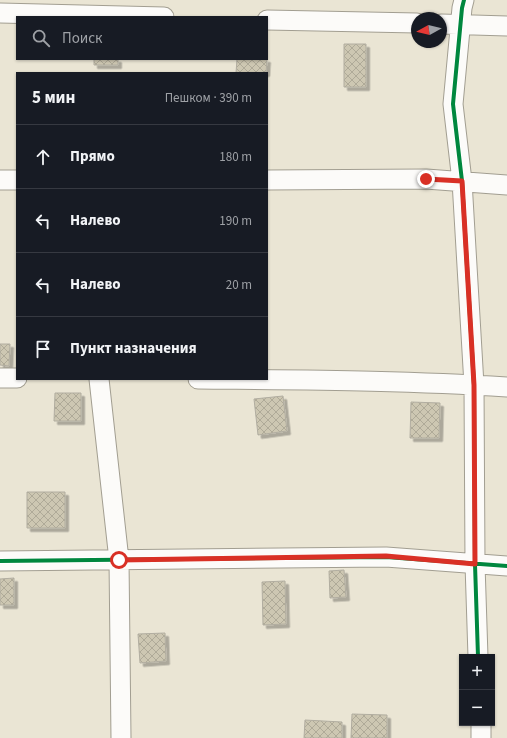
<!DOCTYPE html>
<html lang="ru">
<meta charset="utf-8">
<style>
body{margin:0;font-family:"Source Sans 3",sans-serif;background:#242831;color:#f1f3f6}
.controls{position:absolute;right:12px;bottom:12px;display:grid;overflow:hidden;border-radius:0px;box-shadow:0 1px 3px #0004}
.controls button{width:36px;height:36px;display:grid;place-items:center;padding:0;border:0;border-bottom:1px solid #363941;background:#171b24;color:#f1f3f6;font:20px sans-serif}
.compass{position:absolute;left:411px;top:12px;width:36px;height:36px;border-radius:50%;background:#171b24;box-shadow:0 1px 3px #0004;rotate:262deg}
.stop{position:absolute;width:12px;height:12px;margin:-9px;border:3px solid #d93025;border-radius:50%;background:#fff}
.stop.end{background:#d93025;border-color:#fff;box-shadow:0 1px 4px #0008}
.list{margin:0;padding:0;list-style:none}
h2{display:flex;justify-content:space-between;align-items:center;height:52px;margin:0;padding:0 16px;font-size:17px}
h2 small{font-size:13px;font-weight:400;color:#9ea1a6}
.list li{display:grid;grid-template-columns:26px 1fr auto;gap:12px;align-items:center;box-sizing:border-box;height:64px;padding:0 16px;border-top:1px solid #363941}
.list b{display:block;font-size:15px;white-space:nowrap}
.list em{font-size:13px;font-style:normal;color:#9ea1a6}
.icon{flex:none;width:22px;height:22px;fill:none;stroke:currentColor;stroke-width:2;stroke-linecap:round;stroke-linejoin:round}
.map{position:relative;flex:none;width:507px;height:738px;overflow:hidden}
.search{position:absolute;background:#171b24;box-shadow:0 1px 3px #0004;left:16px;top:16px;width:252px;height:44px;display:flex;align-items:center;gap:10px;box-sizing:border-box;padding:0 14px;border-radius:0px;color:#9ea1a6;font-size:15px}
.panel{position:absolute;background:#171b24;box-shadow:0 1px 3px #0004;left:16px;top:72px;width:252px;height:308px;border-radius:0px}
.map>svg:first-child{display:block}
.building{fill:url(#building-cross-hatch);stroke:#b1ada0;filter:url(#shadow)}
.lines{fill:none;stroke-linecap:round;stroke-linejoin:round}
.minor-casing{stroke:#a29e91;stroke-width:21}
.minor{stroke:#fcfbf9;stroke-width:19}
.cycleway-casing{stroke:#fff;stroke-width:6}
.cycleway{stroke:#00873e;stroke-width:4}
.route{stroke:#d93025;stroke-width:5}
</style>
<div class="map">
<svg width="507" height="738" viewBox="0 0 507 738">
<defs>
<pattern id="building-cross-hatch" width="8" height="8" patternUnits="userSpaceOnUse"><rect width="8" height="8" fill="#cdc7b2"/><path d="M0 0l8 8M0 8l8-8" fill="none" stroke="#afaa98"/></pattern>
<filter id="shadow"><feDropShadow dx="3.5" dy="3.5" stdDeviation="0" flood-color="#0004"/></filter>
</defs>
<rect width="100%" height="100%" fill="#eae5d4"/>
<path class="building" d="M344 44H366V87H344Z
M94 59H118V65H94Z
M237 59H267L266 73H236Z
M0 344H10L9 366 0 365Z
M55 393H81V421H54Z
M283 396 287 431 258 435 254 399Z
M411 402 440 403 439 438H410Z
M27 492H65V528H27Z
M344 570 346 597 330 598 329 571Z
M14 578V605H0V579Z
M285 581 286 624 263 625 262 582Z
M165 633 166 661 140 663 138 634Z
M352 714 387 715V738H351Z
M305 720 342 722V738H304Z"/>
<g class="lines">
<g class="minor-casing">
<path id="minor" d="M464 0 462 8 453 104 462 181 474 385 475 564 478 657
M0 13 164 17
M267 20 417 23
M441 24 507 26
M0 180H17
M267 180 426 179 507 185
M0 378H17
M99 379 119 560 121 738
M198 379C301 380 404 380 507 387
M0 561 386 557 507 566
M481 723V738"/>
</g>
<use href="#minor" class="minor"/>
<g class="cycleway-casing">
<path id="cycleway" d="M464 0 462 8 453 104 462 181 474 385 475 564 478 657
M0 561 386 557 507 566"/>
</g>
<use href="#cycleway" class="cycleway"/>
</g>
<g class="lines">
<path class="route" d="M119 560 386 556 475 564 474 385 462 181 426 179"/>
</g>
</svg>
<div class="controls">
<button>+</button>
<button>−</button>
</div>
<svg class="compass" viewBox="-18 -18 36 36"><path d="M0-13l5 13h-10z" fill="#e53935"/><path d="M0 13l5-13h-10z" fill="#9ea1a6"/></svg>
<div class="stop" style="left:119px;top:560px"></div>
<div class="stop end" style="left:426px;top:179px"></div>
<div class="search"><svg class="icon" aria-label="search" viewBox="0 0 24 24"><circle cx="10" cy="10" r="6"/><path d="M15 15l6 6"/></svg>Поиск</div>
<section class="panel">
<h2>5 мин<small>Пешком · 390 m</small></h2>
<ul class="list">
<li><svg class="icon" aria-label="ahead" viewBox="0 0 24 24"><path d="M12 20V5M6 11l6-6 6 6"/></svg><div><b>Прямо</b></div><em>180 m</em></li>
<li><svg class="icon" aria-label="left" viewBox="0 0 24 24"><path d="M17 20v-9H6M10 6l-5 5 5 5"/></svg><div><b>Налево</b></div><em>190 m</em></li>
<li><svg class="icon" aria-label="left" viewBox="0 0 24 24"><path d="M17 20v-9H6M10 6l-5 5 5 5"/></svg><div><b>Налево</b></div><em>20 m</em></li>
<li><svg class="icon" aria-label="arrive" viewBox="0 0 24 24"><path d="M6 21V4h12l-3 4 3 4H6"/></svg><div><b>Пункт назначения</b></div></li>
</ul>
</section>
</div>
